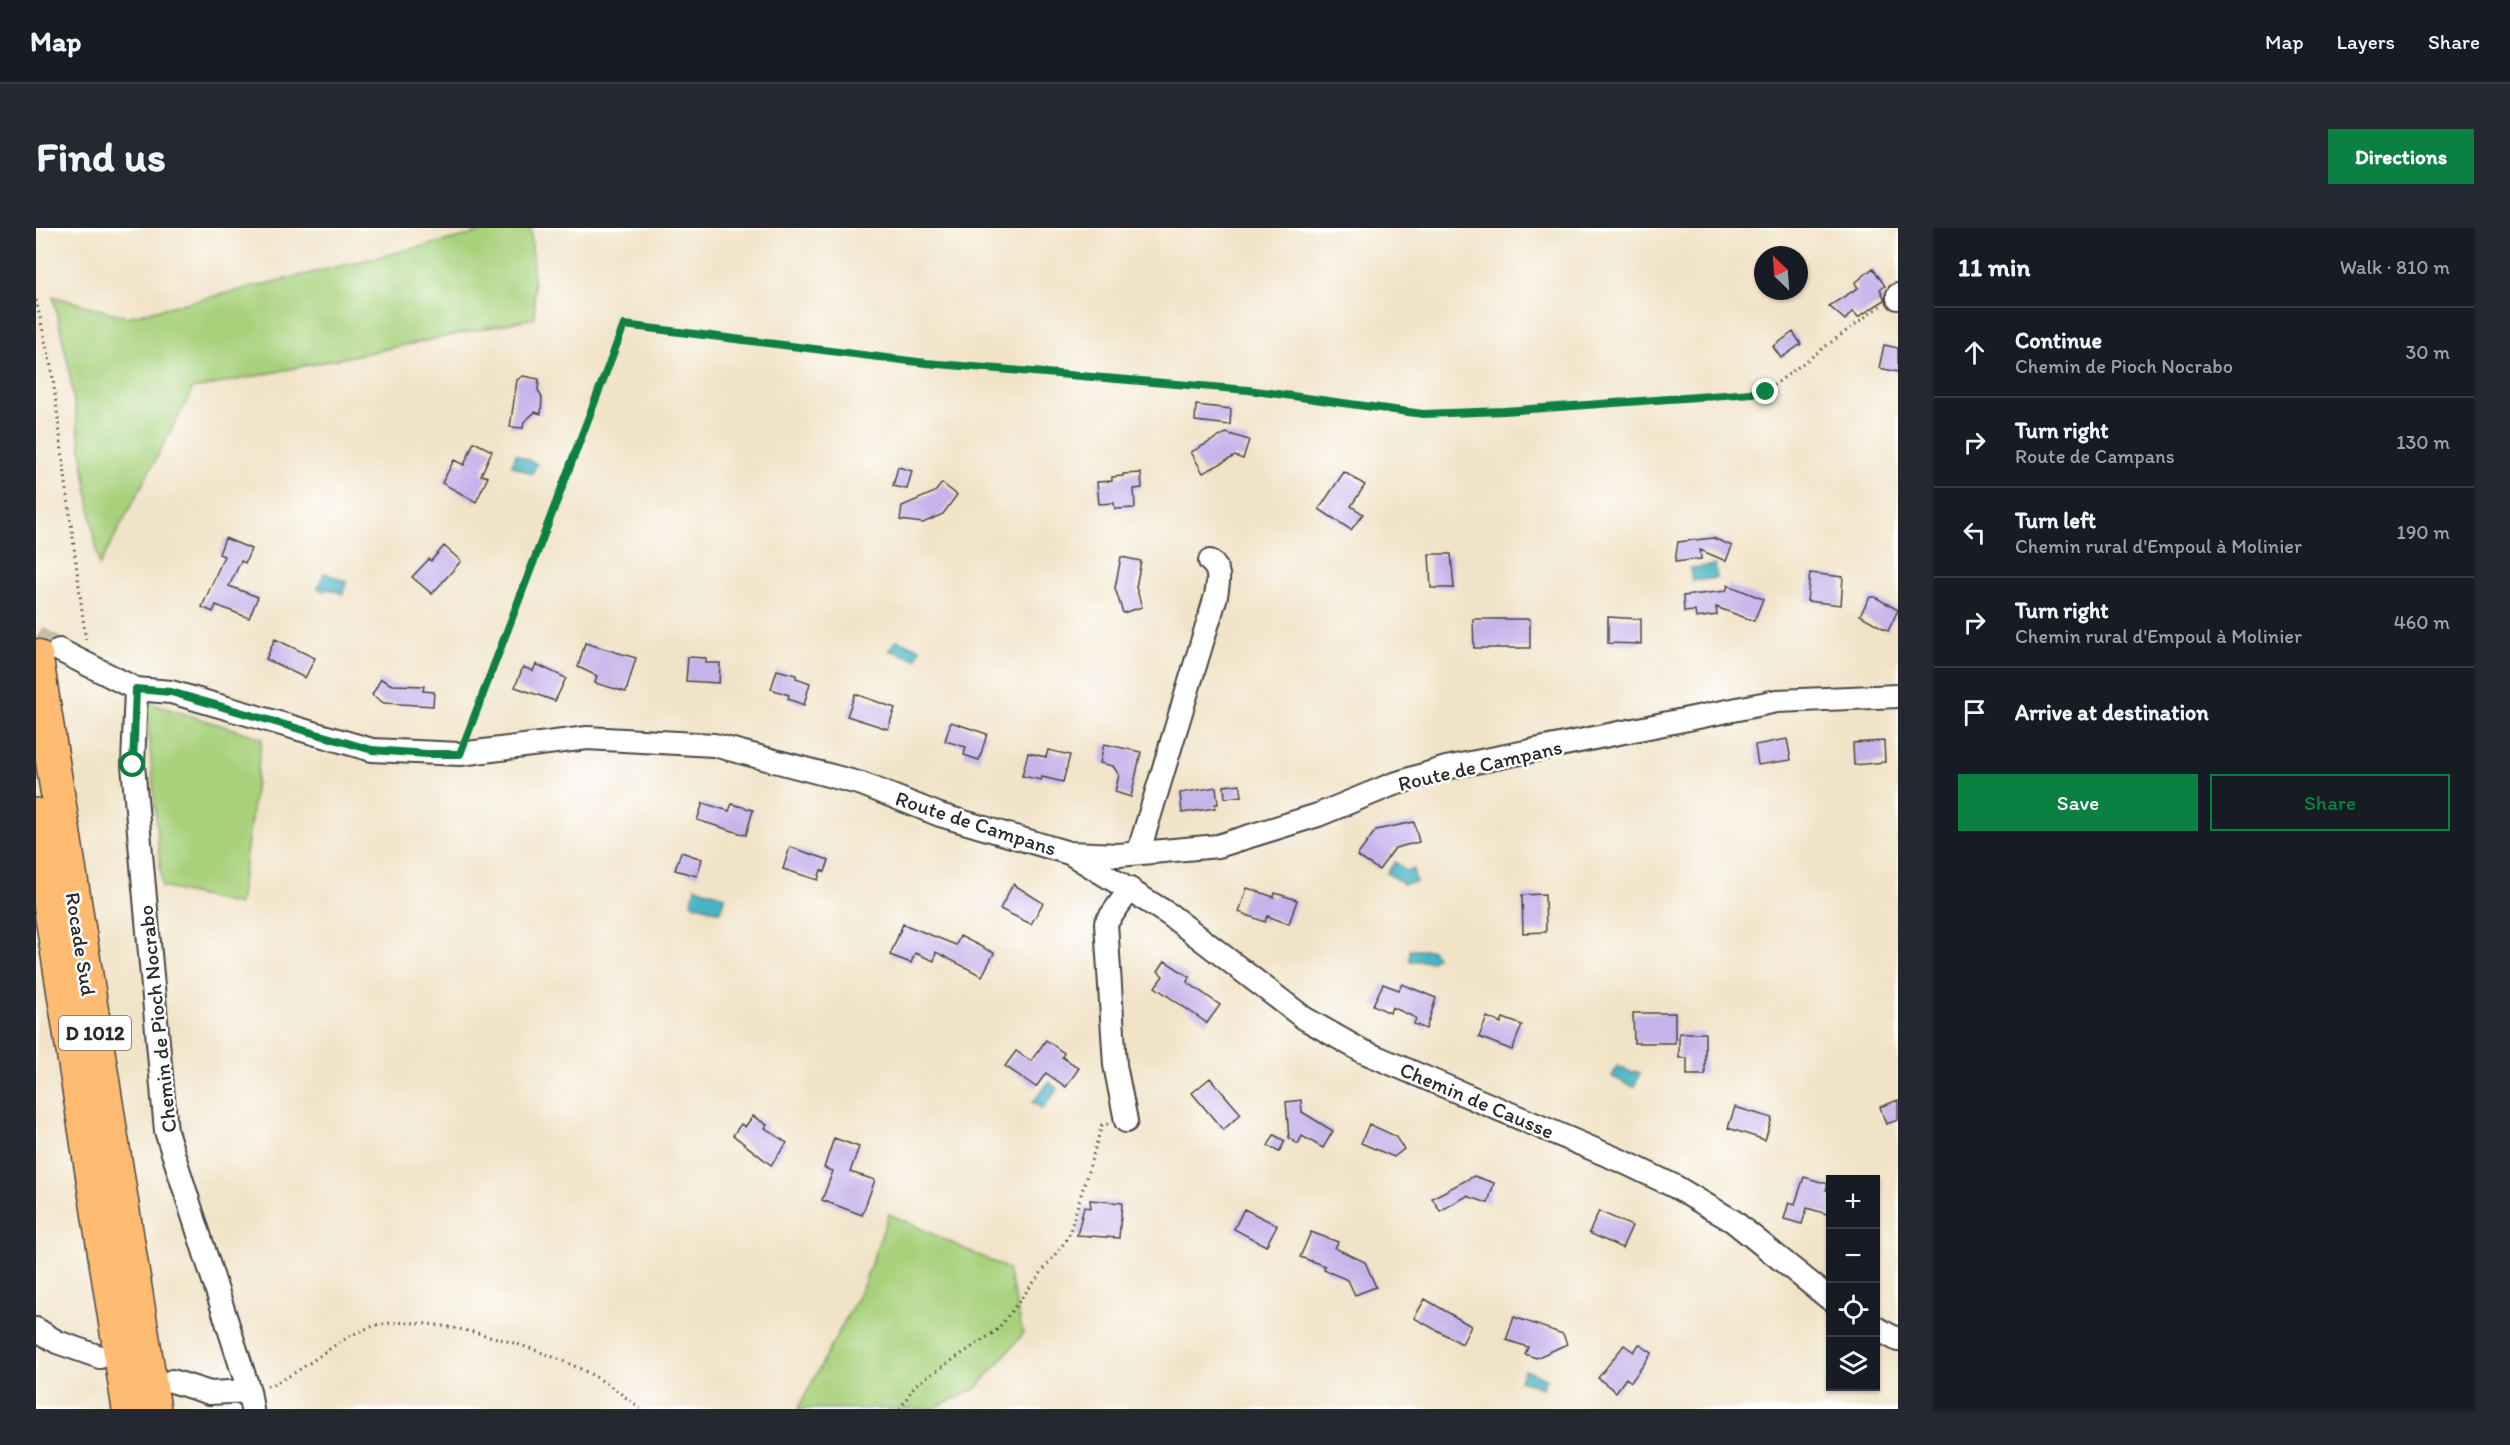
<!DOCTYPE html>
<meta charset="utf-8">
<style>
body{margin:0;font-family:Itim,sans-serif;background:#242831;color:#f1f3f6}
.controls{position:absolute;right:18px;bottom:18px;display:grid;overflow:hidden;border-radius:0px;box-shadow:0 2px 4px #0004}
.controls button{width:54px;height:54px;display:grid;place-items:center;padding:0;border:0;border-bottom:2px solid #363941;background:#171b24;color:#f1f3f6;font:30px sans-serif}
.compass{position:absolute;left:1718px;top:18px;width:54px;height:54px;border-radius:50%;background:#171b24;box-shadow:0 2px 4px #0004;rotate:335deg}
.stop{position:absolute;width:18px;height:18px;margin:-14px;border:4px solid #0b8043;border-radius:50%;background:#fff}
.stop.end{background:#0b8043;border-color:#fff;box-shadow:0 2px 6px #0008}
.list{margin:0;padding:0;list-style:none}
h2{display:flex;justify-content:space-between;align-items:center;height:78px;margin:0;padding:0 24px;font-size:26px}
h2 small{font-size:20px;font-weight:400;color:#9ea1a6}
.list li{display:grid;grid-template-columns:39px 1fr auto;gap:18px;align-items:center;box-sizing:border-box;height:90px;padding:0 24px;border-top:2px solid #363941}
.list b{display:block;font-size:22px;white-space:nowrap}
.list p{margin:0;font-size:20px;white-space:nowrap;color:#9ea1a6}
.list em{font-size:20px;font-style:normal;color:#9ea1a6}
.actions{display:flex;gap:12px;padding:18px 24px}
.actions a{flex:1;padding:14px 0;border:2px solid #0b8043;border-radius:0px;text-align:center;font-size:21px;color:#0b8043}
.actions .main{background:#0b8043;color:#fff}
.icon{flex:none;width:33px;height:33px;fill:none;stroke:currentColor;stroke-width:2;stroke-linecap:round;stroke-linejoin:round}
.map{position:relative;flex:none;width:1862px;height:1181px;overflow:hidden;border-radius:0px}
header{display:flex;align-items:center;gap:36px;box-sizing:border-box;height:84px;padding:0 30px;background:#171b24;border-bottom:2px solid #363941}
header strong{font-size:28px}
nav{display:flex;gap:33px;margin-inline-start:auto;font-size:21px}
.intro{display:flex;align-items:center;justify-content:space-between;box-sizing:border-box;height:144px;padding:0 36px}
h1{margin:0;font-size:42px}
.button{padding:15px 27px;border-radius:0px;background:#0b8043;color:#fff;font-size:21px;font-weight:700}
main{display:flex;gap:36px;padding:0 36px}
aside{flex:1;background:#171b24;border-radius:0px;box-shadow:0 2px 4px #0004}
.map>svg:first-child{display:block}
.green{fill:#a8d17c;stroke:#6a7e54;stroke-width:1.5}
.water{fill:#47b4c3;stroke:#397077;stroke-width:1.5}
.building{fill:#c5b4ea}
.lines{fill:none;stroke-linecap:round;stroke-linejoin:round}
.minor-tunnel{stroke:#c9bea8;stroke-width:22;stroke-dasharray:22 11;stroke-linecap:butt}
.minor-casing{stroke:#494742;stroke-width:26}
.highway-casing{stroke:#494742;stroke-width:36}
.path{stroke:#494742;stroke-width:3;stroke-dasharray:1.5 4.5;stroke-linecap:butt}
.minor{stroke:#fff;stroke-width:22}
.highway{stroke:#ffbb71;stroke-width:33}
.route{stroke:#0b8043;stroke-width:8}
.labels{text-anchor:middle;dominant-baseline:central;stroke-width:5;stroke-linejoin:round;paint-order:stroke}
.shield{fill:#fff;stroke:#6b6b6b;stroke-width:1.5}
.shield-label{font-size:20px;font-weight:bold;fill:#2b2b2b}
.street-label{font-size:21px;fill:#2b2b2b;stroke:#fff}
</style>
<header>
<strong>Map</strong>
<nav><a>Map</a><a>Layers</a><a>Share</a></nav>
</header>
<div class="intro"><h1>Find us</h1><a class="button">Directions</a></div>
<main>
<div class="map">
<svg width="1862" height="1181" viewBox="0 0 1862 1181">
<rect width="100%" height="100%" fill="#fff"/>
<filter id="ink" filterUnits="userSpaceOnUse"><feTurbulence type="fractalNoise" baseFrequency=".0167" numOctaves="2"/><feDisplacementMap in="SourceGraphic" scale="12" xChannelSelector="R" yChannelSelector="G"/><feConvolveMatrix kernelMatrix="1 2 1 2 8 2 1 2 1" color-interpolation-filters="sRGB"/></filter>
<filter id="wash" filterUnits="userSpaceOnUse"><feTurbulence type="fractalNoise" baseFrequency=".008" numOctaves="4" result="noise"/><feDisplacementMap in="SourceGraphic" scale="24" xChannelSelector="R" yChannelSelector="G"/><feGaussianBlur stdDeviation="1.35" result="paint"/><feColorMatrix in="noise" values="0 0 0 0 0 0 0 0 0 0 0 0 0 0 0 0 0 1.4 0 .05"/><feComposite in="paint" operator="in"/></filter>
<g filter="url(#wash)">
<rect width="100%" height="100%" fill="#f1e3c7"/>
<path class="green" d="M463 0H495L499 90 157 161 63 338 32 135 17 68 91 89Z
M110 474 226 510 203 677 126 659Z
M853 986 972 1041 987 1106 940 1161 896 1181H762L827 1058Z"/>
<path class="water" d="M480 226 501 236 496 246 476 237Z
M1679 337 1681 350 1656 353 1654 340Z
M288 345 311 354 307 366 293 361 287 363 282 360Z
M860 412 884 420 880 431 853 422Z
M1359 634 1371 643 1377 641 1380 654 1367 656 1351 645Z
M659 659 689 668 684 684 655 675Z
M1374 722H1396L1401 729 1396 733H1374Z
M1581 838 1597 845 1598 843 1604 845 1598 859 1576 849Z
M1013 854 1022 861 1006 881 997 874Z
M1488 1142 1510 1150 1506 1160 1484 1152Z"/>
<g id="blocks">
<path class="building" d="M1837 40 1849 58 1844 61 1849 72 1822 89 1817 83 1809 92 1793 78 1822 60 1819 55Z
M1757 104 1765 116 1745 130 1737 119Z
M1848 117 1862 120V144L1843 140Z
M487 148 503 151 502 162 506 170 505 186 499 184 488 194 487 200 474 199 481 152Z
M1160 177 1195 181 1194 197 1159 193Z
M1190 205 1213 212 1207 231 1199 228 1167 245 1155 224Z
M438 214 456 223 445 247 452 249 440 274 406 255 418 232 428 237Z
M862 239 876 243 871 261 857 258Z
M1308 244 1329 257 1315 278 1327 286 1315 302 1283 281Z
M1105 245 1106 260 1098 261 1099 280 1079 281 1078 275 1063 276 1061 254 1076 253V249L1087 248V246Z
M906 255 921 267 907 286 887 295 864 292 866 278 899 264Z
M189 310 215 321 209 335 205 333 193 358 222 369 213 390 180 377 177 384 166 379 188 328 183 326Z
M1677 310 1696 318 1690 333 1664 322 1665 331 1639 334 1642 314Z
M408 318 425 333 396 366 376 349 393 331 395 333Z
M1393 326H1415L1418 360H1395Z
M1085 329 1105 333 1100 359 1106 379 1087 385 1079 360Z
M1774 345 1807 349 1805 377 1771 373Z
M1692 357 1727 371 1718 393 1680 379 1681 387 1660 390 1659 383 1648 384 1647 368 1690 363Z
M1834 369H1839L1862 382 1852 403 1824 387Z
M1572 389 1605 391V416L1572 415Z
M1437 391H1494V420H1438Z
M239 411 279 430 269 450 230 431Z
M549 415 600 430 590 464 559 455 561 448 542 439Z
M652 429 670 430V435H684L683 455 650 453Z
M500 436 530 450 519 473 479 459 487 439 497 443Z
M741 442 760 447V450L774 455 768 477 752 471 753 467 735 461Z
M345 451 356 457 388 458 387 463 398 464 397 478 348 475 336 467Z
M819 466 859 480 852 501 811 488Z
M915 494 951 506 943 532 928 527 930 519 909 513Z
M1751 511 1755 532 1722 537 1719 517Z
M1848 513 1849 534 1818 537 1817 515Z
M1068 516 1105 524 1095 569 1079 564 1083 547 1077 538 1064 535Z
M1012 522 1034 527 1027 554 1006 549 1005 552 986 548 992 525 1010 529Z
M1204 556 1206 568 1189 570 1188 558Z
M1180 559 1182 576H1179V580L1146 585 1144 565Z
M667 575 693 583 696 576 717 582 710 607 661 592Z
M1378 594 1383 614 1359 620 1343 642 1321 628 1340 602Z
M754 619 793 632 789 644 785 642 782 652 747 641Z
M645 624 666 631 661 648 639 642Z
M977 656 1007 675 995 696 964 681Z
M1211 660 1238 669 1239 665 1261 672 1253 696 1231 688 1229 694 1203 684Z
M1509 666 1510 704 1487 705 1486 667Z
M867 696 920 717 924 708 958 725 946 748 900 724 898 733 879 725 875 735 854 727Z
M1129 733 1154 749 1151 754 1184 777 1171 795 1119 759 1127 748 1122 743Z
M1347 756 1363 762 1366 756 1400 770 1390 801 1378 796 1380 790 1356 779 1354 785 1337 777Z
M1597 785H1639V815H1598Z
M1451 789 1465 795 1467 790 1486 797 1476 822 1443 809Z
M1643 805H1669V847H1651V830H1643Z
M1010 812 1028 825 1026 829 1043 840 1030 859 1010 845 1000 859 969 838 980 823 995 833Z
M1174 850 1205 886 1187 902 1156 865Z
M1265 872 1266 884 1297 903 1287 920 1266 908 1262 916 1253 910 1250 874Z
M1862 872V892L1850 896 1844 879Z
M1699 879 1736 890 1729 912 1692 900Z
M717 888 731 897 729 900 751 915 735 937 697 907 705 896 709 899Z
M1333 896 1359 908 1368 921 1358 929 1325 915Z
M1238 907 1249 913 1243 924 1232 918Z
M798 910 823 919 814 944 839 952 826 987 786 972 797 943 788 940Z
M1438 948 1458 955 1452 975 1431 968 1404 983 1396 970Z
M1768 949 1792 956 1790 962 1794 963V987L1771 980 1766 996 1748 991 1753 974 1759 976Z
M1054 972 1086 975 1083 1010 1041 1007 1048 979 1055 980Z
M1208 981 1241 997 1230 1018 1198 1001Z
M1563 983 1596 998 1586 1020 1553 1005Z
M1275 1004 1302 1014 1299 1020 1329 1034 1340 1059 1319 1067 1312 1052 1288 1042 1289 1038 1264 1029Z
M1389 1071 1435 1098 1426 1116 1378 1090Z
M1478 1089 1527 1106 1531 1116 1500 1130 1489 1126 1492 1119 1470 1112Z
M1603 1116 1616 1125 1595 1154 1590 1150 1580 1164 1562 1150 1588 1117 1598 1124Z"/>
</g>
</g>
<g filter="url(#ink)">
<use href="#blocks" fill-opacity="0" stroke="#494742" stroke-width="1.5"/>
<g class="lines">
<path class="minor-tunnel" d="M0 409 23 422"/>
<g class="minor-casing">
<path id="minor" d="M1862 67V70
M23 422 100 461 135 464 336 522 424 526 551 510 678 517 826 556 904 587 1033 625 1083 627 1182 618 1282 587 1355 557 1410 540 1741 473 1862 468
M100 461 97 537 130 903 213 1163 216 1181
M1104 625 1105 616 1180 368C1182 354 1186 343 1174 333
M1035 626 1134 687 1268 790 1326 823 1590 935 1638 958 1697 993 1794 1071
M1090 893 1079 837 1070 695 1094 661
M1840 1100 1862 1112
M0 1101 21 1114 64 1129
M136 1153 174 1165 213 1163"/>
</g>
<g class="highway-casing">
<path id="highway" d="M0 428 118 1181
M0 587 93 1181"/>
</g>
<path class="path" d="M0 72 16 143 50 414
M431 507 588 97 890 135 1212 162 1387 186 1468 183 1730 163 1833 86 1845 78
M231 1158C269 1145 296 1112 335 1099 387 1081 516 1122 563 1151 578 1160 591 1170 604 1181
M864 1181 879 1157 960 1103 1032 1010 1066 897 1072 896"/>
<use href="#minor" class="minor"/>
<use href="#highway" class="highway"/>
</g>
</g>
<g class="lines" filter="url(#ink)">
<path class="route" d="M97 537 100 461 135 464 336 522 391 526H424L588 97 890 135 1212 162 1387 186 1468 183 1730 164"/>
</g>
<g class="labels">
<rect class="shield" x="23" y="788" width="72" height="34" rx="4.5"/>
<g class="shield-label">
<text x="59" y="805">D 1012</text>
</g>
<g class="street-label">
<text transform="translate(1444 537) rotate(-13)">Route de Campans</text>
<text transform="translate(940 595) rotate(18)">Route de Campans</text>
<text transform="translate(45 716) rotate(81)">Rocade Sud</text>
<text transform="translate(121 791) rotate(-96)">Chemin de Pioch Nocrabo</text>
<text transform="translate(1441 872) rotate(23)">Chemin de Causse</text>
</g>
</g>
</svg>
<div class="controls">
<button>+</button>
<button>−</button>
<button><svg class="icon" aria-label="locate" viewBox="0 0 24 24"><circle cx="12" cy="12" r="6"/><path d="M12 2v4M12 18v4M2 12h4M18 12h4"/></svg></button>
<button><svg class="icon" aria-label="layers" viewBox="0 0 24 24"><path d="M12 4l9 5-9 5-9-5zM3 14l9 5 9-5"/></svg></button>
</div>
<svg class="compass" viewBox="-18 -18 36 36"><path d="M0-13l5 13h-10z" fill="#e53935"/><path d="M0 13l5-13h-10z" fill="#9ea1a6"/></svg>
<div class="stop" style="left:97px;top:537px"></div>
<div class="stop end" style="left:1730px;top:164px"></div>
</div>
<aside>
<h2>11 min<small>Walk · 810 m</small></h2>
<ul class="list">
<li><svg class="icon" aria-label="ahead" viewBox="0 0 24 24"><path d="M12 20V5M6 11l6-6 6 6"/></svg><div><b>Continue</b><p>Chemin de Pioch Nocrabo</p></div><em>30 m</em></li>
<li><svg class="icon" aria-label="right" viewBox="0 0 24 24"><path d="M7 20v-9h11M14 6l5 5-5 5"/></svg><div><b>Turn right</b><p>Route de Campans</p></div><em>130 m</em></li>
<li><svg class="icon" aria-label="left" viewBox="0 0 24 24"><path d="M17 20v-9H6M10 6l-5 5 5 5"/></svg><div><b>Turn left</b><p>Chemin rural d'Empoul à Molinier</p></div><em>190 m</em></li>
<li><svg class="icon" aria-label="right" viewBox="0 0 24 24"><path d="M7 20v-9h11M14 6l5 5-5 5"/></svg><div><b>Turn right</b><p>Chemin rural d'Empoul à Molinier</p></div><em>460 m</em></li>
<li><svg class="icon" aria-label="arrive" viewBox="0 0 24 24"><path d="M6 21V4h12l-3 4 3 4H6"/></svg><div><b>Arrive at destination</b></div></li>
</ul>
<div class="actions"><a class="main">Save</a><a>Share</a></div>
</aside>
</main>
